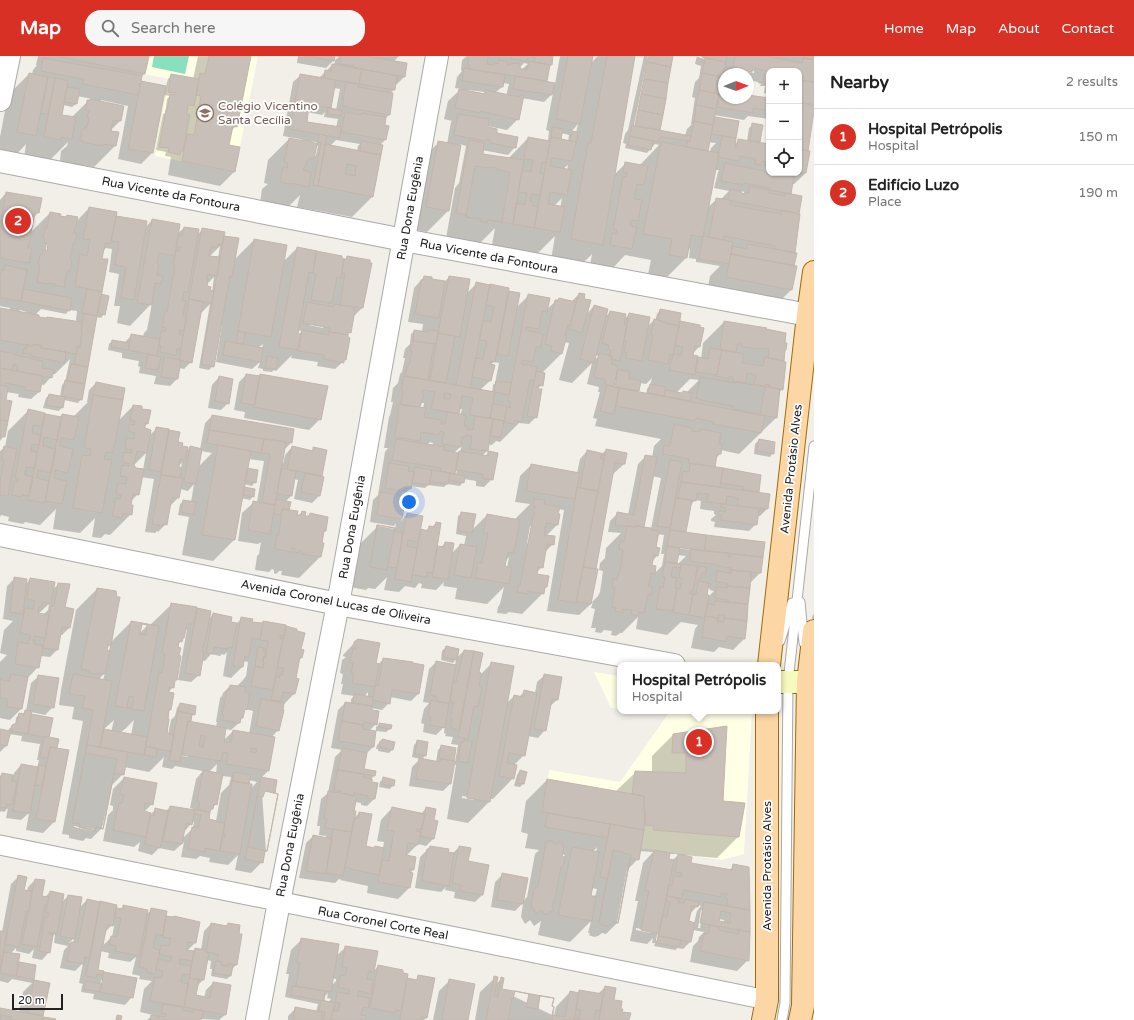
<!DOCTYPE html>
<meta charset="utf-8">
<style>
body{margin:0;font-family:"Varela Round",sans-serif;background:#f6f6f6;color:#222}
.controls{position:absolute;right:12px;top:12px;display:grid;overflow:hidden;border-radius:8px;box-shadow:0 1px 3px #0004}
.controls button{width:36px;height:36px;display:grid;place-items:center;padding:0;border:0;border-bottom:1px solid #e0e0e0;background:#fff;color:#222;font:20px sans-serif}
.compass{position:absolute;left:718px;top:12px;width:36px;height:36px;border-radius:50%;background:#fff;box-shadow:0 1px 3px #0004;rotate:89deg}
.scale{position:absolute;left:12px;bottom:10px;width:51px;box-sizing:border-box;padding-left:4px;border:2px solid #222;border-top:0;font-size:11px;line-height:14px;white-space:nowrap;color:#222;-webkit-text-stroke:3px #fff;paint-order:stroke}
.you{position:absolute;left:409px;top:446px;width:14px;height:14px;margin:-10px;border:3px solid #fff;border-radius:50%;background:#1a73e8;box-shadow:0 0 0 6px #1a73e833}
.badge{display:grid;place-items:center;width:26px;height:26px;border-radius:50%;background:#d93025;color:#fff;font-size:13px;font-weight:700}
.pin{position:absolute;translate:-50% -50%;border:2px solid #fff;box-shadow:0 1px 4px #0006}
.popup{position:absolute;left:617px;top:606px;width:164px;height:52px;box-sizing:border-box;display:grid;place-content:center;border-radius:8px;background:#fff;filter:drop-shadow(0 1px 3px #0005);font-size:13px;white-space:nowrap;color:#767676}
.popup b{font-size:15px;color:#222}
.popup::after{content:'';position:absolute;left:50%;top:100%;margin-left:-8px;border:8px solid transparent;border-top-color:#fff}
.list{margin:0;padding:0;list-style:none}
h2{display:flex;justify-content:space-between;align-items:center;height:52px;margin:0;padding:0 16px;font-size:17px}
h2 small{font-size:13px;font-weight:400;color:#767676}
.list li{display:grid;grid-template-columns:26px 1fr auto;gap:12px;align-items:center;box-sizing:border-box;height:56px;padding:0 16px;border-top:1px solid #e0e0e0}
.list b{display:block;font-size:15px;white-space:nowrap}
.list p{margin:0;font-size:13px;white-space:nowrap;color:#767676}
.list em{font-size:13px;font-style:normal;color:#767676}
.icon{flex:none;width:22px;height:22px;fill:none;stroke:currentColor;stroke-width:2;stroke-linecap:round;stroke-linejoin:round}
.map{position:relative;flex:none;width:814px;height:964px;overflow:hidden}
header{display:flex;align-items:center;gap:24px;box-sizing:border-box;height:56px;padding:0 20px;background:#d93025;color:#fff}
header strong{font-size:19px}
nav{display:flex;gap:22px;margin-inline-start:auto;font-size:14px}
.search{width:280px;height:36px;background:#f6f6f6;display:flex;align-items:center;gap:10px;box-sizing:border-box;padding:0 14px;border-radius:16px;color:#767676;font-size:15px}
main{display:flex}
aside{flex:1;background:#fff}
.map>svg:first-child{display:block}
.education{fill:#ffffe5}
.pitch{fill:#88e0be}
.shadow{fill:#0003;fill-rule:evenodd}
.building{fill:#c7bfb8;stroke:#c4b6ab;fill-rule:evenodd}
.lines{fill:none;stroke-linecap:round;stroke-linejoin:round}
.service-casing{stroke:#a9a9a9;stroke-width:11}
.minor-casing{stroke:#a9a9a9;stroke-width:21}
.tertiary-casing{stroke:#a9a9a9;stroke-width:24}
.secondary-casing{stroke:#707d05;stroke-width:24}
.primary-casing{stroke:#a06b00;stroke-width:24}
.service{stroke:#fff;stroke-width:9}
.minor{stroke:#fff;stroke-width:19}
.tertiary{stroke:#fff;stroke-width:22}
.secondary{stroke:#f7fabf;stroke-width:22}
.primary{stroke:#fcd6a4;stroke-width:22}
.labels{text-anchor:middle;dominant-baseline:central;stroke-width:3.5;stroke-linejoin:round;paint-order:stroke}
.education-label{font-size:12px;fill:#785e54;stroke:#fff;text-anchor:start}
.street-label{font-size:12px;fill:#222;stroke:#fff}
</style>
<header>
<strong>Map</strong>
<div class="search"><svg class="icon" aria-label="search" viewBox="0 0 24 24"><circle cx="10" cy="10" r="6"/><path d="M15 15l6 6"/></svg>Search here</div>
<nav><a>Home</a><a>Map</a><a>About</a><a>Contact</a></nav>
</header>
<main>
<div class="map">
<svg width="814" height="964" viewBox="0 0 814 964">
<rect width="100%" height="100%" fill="#f2efe9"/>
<path class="education" d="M56 0H258L235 116 155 100 169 23Z
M594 616 620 620V653L611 652Z
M641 655H752L744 798 721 804 641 792 644 774 542 756 549 714 620 726 668 658Z"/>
<path class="pitch" d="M154 0H189L185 18 152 11Z"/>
<path class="shadow" d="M38 0H148L144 18 141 22 140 26 166 31 168 23 171 19 193 23 198 0H250L236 70 230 76 228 90 235 115 220 130 168 119 171 101 165 100 166 96 156 94 163 58 165 57 167 43 170 40 164 39 152 97 141 108 118 103 128 50 101 44 100 46 120 65 111 74 115 90 94 111 82 109 81 110 62 107V105H60L61 95 67 90 68 86 50 104 24 102 26 88 15 100 0 97V81L8 39 29 18H32L33 14 37 9H36ZM77 40 92 43 90 45H88L72 61 61 60 63 49 72 51 76 48Z
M298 0H334L333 5 326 12 297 7Z
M335 0H399L393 6 404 21 397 28H395L394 34 390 37 389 59 385 63 384 70 385 84 379 90 373 140 352 161 297 151 300 139 287 152 260 147 262 133 268 128 264 127 268 104 289 83 299 85 305 84 283 80 293 26 301 19 319 22 332 9H334L335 4 339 1ZM334 32 340 33 336 54 329 53ZM307 56 322 59 325 56 324 61 338 63 336 72 305 66ZM336 84 360 88 358 90 357 95 330 90ZM308 85 316 86 315 88ZM316 90H318L316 99 313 102Z
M467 0H552L551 9 548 11 546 26 555 28 560 0H592L590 8 598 0H634L614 119 626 107 640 109 659 89 655 88 647 97 625 92 626 88 623 87 625 78 628 74 644 0H648L633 74 635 75 650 0H672L659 75 685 80 687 73 692 68H691L695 42 692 41 695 26 699 22 701 10 695 8 697 0V1L705 3 707 1 700 0H814V48L807 94 809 96 806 117 794 128H792L790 139 793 209 792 233 771 254 706 242 710 220 720 210 696 206V203L689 202 690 192 687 196 686 202 665 223 648 219 651 204 625 199 611 214 590 210 592 198 581 209 551 204 555 180 538 197 492 189 495 172 480 187 446 182 455 132 459 127 466 90 460 88 448 155 427 176 406 172 418 107 439 86 447 88 451 66 452 65 444 63 448 45 461 33 455 32 457 21 462 15 461 14 462 4ZM524 7 528 8 521 14 519 12ZM744 13 754 15V17L744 15ZM769 15H799V117H769V89L759 87 762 70 753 69 749 72 747 85 739 84 734 89 738 66 714 62V59L744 64 748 60 769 63ZM724 18H748V24L758 26V27L761 28 760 30H765L764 37 768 38 767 43 748 40V42H724ZM503 27 509 28 506 40 495 37 502 31ZM467 34 485 36 483 38 467 35ZM553 37 546 74 549 75 548 85 528 82 508 103 482 98V94L508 99 515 91 487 72V70L507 74 518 63 522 42 544 46ZM578 68 576 77 571 76ZM561 77 569 79 568 86 559 84ZM708 86 716 87 711 92 710 96 706 95ZM568 109 567 114 563 113ZM715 114H719L718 116 714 132 729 135 721 143H717L707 152ZM740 135 745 136 742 139 740 138ZM562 142 560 152 554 150Z
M769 70V79H767L768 71Z
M6 137 38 157 33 162 30 177 50 157 65 161 67 160 76 166 89 152 114 163 145 172 152 164 177 178 184 172 197 179 203 173 222 183 224 181 234 204 254 184 283 206 297 192 345 204 347 201 362 252 352 262 350 276 347 279 345 304 335 313 317 310 318 306 291 302 292 299 276 315 274 314 272 316 263 315V313L258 312 260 306 252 313 216 306 222 268H220L213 310 209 314 199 312 210 248 200 258 191 306 184 313 179 312 177 323 170 330 154 328 156 320 139 317 140 311 138 310 139 305 122 302V297L108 294 109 288 112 285 124 287 132 279 143 281 144 277 147 274 152 247 130 270 117 267 120 250H114L119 218 109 216 112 193 106 192 103 195 101 203 106 204 100 239 104 258 101 262 96 261 81 343 78 347 64 344 62 351 59 355 43 352 46 342 49 339 60 341 62 329 65 326 70 303 55 318H52L51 321 44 329 40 328 39 336 31 343 18 341 19 338 6 336 4 380 0 385V253L9 255 10 252 0 250V144ZM47 188H49L47 200H45ZM220 190 218 202 209 201ZM214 221 212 236 209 235 206 229ZM41 253 66 258 69 254 77 255 76 264 77 265V267L38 262 35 259ZM20 254 27 256V258L19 256ZM311 267 324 270 323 272 309 269ZM298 274 302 275 296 281ZM263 288 262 293 258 292Z
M424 221 431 224 444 226 449 221 467 237 477 227 507 238 509 236 517 251 529 239 547 253 556 245 571 246 579 238 583 243 586 259 594 250 605 261 610 256 624 263 630 258 647 271 654 264 655 265 657 258 660 254 678 266 699 270V291L692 298 697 304 699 302 701 303 703 287 724 266 765 274 784 288 785 294 784 296 783 306 782 333 779 337 776 362 739 398 721 394 720 398 715 403 713 412 760 420 758 437 767 453 760 460H757L756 468 749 475 714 471 715 466 711 465V463L716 459 714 458V455L700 453 701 445 695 444 690 450 685 477 764 487 760 517 749 528 744 583 733 594 719 591 714 596 691 592 695 573 698 569 681 566 667 579 636 573 638 561 622 577H620L616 580 611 579 612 575 604 574 601 577 595 576 596 572H591L595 553 591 552 593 546 579 559 547 555 564 454 558 453 557 469 546 480 553 488 544 497 542 511 536 517V519L546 531 544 533 543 537 522 558 509 556 506 558 497 557 498 551 500 548 504 531 487 548 455 543 457 532 443 530 444 526 436 534 421 532 422 528 419 527 415 532 405 530 399 536 384 534 387 521 375 533 368 532 366 534 350 531 357 491 378 470 395 473 396 467 394 470 370 466 373 444 378 439 385 396 388 392H384L389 361 390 359 393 346H391L393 332 398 327 400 318 402 316 405 302H403L405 293 410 288 411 278 415 275 422 276 423 268 408 266 414 232ZM564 286 569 287 559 324 572 327 592 307 587 328 599 331 598 336H600L593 362 597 363 595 370 661 383 654 390 652 402 645 401 638 408 628 459 618 457 610 465 608 476 621 477 606 492 605 502 600 507 599 514 603 515 600 536 598 540 591 547 594 513 612 419 624 408 606 394 602 398 587 395 580 403 577 417 531 409 520 420 515 446 530 448 514 464 487 459 472 474 462 457 458 460 456 478 466 480 464 490 460 489 452 497 445 487 441 491H436V467L432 471H430L425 475 420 474 407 458 401 465 404 440H402L410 433V430L425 432 428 429 444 431 447 428 460 430 463 426 464 423 476 425V430L484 431 492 423 488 397 485 400H482L487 395 488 388 492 389 496 385 500 386 519 367 529 368 536 361 537 333 542 329V317L561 298ZM595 299 599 300 593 305ZM494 306 499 307 495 327 493 329 492 337 480 334 491 324 490 309ZM652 322 650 329 647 333 646 338 637 336 638 335 640 327 646 328ZM690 323 699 324 686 337 681 338 676 337ZM615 324 617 325 616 332 613 331ZM421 347H424L423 353 419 352ZM459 353H462L461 357 460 359H457ZM430 386 433 387 432 390 427 389ZM462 389 460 396H459L457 398 454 397ZM457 403H459L456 419H454ZM652 420 661 422 651 473 643 472ZM530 470H532L530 485 527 488ZM657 478 664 479 661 498H664L662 510 654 518 655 511 651 510 652 505 657 500 658 493 655 492ZM675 490 694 492 692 494 675 492ZM678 499 686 500 676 510ZM509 501 507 512 504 511 505 505ZM707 532H709L710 534 714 535 709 540H706Z
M246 319 259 321 261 319 320 363 309 374 244 362 245 356 234 354 239 326Z
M219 321 228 347 221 354 208 352 212 329Z
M96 327 118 365 133 350 141 354 148 367 144 371 149 380 157 372 179 377 177 387 186 396 190 391 200 393 205 367 212 360 293 374 291 387 283 395 281 407 283 408 285 399 292 391 311 395 314 392 326 394 321 421 320 439 312 447 294 443 298 424 294 423 291 440 285 446 287 454 298 460 302 456 304 461H307L310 458 325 475 323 477 320 501 299 522 281 519 282 515H279L276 518 274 517V514L272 513 269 516 255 514 257 500 259 498 261 486 258 488 238 485 242 457 254 446H257L264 405 248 403 246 413 255 426 252 430 244 428 243 434 253 440 250 444 241 442 234 484 213 505 182 499 189 461 178 459 180 448 184 445 191 446 194 428 188 435 180 433 178 442 171 449H170L166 468 158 476 157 475 155 477 145 476 154 423 141 421 138 438 130 446 131 458 110 479 105 478 101 482 92 481 95 462 80 477 53 473 56 453 40 469 25 466 23 468 8 465 9 461 1 459 0 461V395L5 391 8 375 29 354 44 359 60 362 62 359 73 361 88 346H87L89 334ZM201 395 212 397 198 411ZM146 397 143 414 135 413 133 410ZM182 407 181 412H178V410ZM274 447H276L273 457Z
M759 384 773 397 770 401 754 398 755 388Z
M15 522 26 528 30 523 52 534 59 528 64 552 72 554 69 572 62 579H60L57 594 50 601 41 600 38 611 26 624 21 653 10 664 0 662V606L7 599 0 597 4 574 13 565 3 563 7 530ZM49 548 48 554 44 558H38Z
M97 533 110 587 131 566 140 577 148 569H150L172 548 210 556 209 563 213 558 230 566 236 568 241 563 251 566 262 568 263 566 296 573 302 601 299 604 295 623 294 638 282 650 278 674 271 682 268 715 261 722 266 795 263 797 262 806 251 817 235 814 238 799 228 809 209 806 210 802 200 800 196 803 181 801 184 786 174 795 159 792 152 799 138 795 140 786 134 791 103 785 108 759 113 754V750L110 749 113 733 124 722 152 748 144 756 151 758 156 753 166 755 170 751 193 755V753L190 752 196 723 203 715 175 710 172 713 162 711 164 701 149 716 124 711 123 718 112 729 102 772 91 783 86 782 83 785 69 782V779L62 778 83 665 72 663 74 651 59 649 61 634 76 554ZM187 573 178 624 191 626 199 619 201 604 205 605 211 598 220 600 222 598 224 599 227 596 223 620 231 622 242 611 243 605 248 606 246 620 243 624 236 631 230 630 223 637 222 640 220 642 216 666H217L216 671 189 666 190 662 194 658 180 648 177 652 175 660 171 664 168 679 166 678 168 656 171 653 168 637 173 631 174 625 176 624 178 589 181 585 184 576ZM110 589 109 596 106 595V592ZM105 617 103 624H98ZM245 653 253 655 249 678 233 675 223 685 225 673 231 674 239 667V664L242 662 243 656ZM114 664 111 676 103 674ZM134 664 131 679 120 677 125 673ZM177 697 188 699V701L177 699ZM217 708 216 718 209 716ZM222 720 231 721 229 729 221 737 216 765 208 764 209 756 216 748ZM249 724 257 726 250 733 248 729ZM192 766H194L193 772 183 782 184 776 191 768ZM74 770 95 774 93 775 74 771Z
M814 550V571H813L812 560 814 558Z
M356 585 375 608H378L384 603 418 638 411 645 390 641 389 647 382 654 371 652 376 668 369 675 373 691 366 698 363 714 374 720 371 723V727L374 743 367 750 361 749V747L355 746 353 763 359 757 365 791 373 793 375 791 383 792 384 786 377 785 381 764 392 752 421 758 426 752 433 765V783L426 790 418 788 406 800 413 814 410 817 409 832 398 843 367 837 368 830 340 824 341 823H339L335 827 299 822 306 787 313 780 326 783V780L319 779 320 770H317L321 743 328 737 335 701 342 694 331 692 338 654 345 647 351 648V643L354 640 341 638 343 628H341L343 618 340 617 342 604 346 601 343 600V599ZM368 636V641H364Z
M446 591 456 602 464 595 481 598 478 617 481 618 492 607 506 648 514 640 519 641 525 635 535 637 537 626 545 619 561 622 557 644 549 651 545 674 538 682 528 680 524 699 514 709 513 722 493 743H490L489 746 468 767 447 763 456 709 453 708 450 728 443 735 409 730 412 711 420 703 412 701 414 689 418 685 425 700 421 704 436 706 438 694 442 690 455 692 452 706H455L458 689 451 688 453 681 445 680 446 678 444 677 445 670 436 679 423 676 424 668 421 667 424 653 429 647 423 646 429 613 436 606 455 610 456 603 453 607 441 604 442 595ZM462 740 474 742V744L462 742Z
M39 620 53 651 45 659 31 656 30 659 48 682 57 684 56 693 54 766 43 777 26 774 29 757 21 764 6 762 8 752 4 756 1 755 0 756V720L2 718 13 720 14 717 21 709 37 712 39 704H37L40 688 21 685 22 680 9 678 6 690 0 696V674L8 675 9 673 12 670 15 669 16 662 19 658 22 659 25 655H26L31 627Z
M380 668 390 670V673L386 676 376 675V671Z
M673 679 722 745 738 781 717 802 684 799V800L690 808 729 814 734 810 748 904 737 915 690 906 693 890 698 885 699 881 704 876 693 874 690 886 683 893 678 892 675 894 654 890 655 887H652L653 882 647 888 630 885 638 845H635L643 807 653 796 639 795 638 803 627 814 617 867 606 878 602 877 598 880 594 881 589 879 590 877H588L591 865 570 886 538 879 541 865 534 870 530 864 525 868 521 861 523 847 515 855 491 851 495 826 502 819 522 846 527 841 535 798 539 794 525 792 528 778 521 776 526 745 547 724 615 736 636 716 652 717V700ZM597 791 596 797 593 796ZM561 798 565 799 560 804ZM669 798H679L672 805 668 804ZM591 832 597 833 595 841 590 840ZM698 849 701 850 697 855 694 867 688 866 690 858ZM701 854H703L700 872H698ZM661 862 658 885 656 884ZM719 863 724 864V867L718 866ZM636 872 651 875V877L636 874Z
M380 686 394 687 392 694 389 697 378 695V693H376L377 689Z
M520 715 523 728 520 731 514 730 517 719Z
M383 723 393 729 390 733 379 731 380 726Z
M430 791 452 798 459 791 482 839 475 846 454 842 455 836 445 834 446 831 441 836 415 832 420 801Z
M18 821 23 835H27L28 831 35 824 41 840 45 841 50 836 62 846 68 840 79 852 87 844 120 853 124 850 146 859 151 854 165 860 199 867 195 887 187 895 192 896 195 893 201 894 204 875 211 868 226 871 228 868 236 909 231 914 230 920 227 923 211 920 212 913H210L211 905 207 904 203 924 197 930 195 940 204 942 206 934 213 927 225 959 219 964 201 963 200 964H147L153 959 140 956 144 933 152 925 139 923 140 920 132 918 136 901 130 906 108 902 109 897 100 895 96 915 103 917 136 923 132 941 125 949 93 943 94 938 81 936 82 930 83 928 79 927 83 907 75 915 60 912 64 894 68 890 54 887 55 878 51 882 49 896 42 904 32 902 34 893 29 898 16 895V892L10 898 18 907 35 910 33 924 49 928 42 961 54 964H0V953L19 956 23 936 32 927 12 923 8 927 0 925V876H2L11 828ZM112 869 114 870 112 881 101 891 104 877ZM74 882 73 887H69ZM101 924H103L100 933Z
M302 883 335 901 346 891 374 915 378 910 402 918 406 923 415 925 419 920 433 923 426 962 424 964H288V960L296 952 316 956 318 948 285 941 289 918H286L291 894ZM332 922 336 923V925L331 930ZM328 937 327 942 331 943 328 947 322 946 323 942Z
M495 922V929L502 922 501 934 554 960 556 951 570 936 577 938 580 935 598 938 605 931 612 944 621 957 628 964H475L480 936Z
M450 924 467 964H433L439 935Z"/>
<path class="building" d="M56 0H149L145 18Z
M209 0H251L237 71 233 70 229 89 240 91 235 116 182 105 187 78 194 79 201 40 196 39 200 17 205 18Z
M304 0H335L334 5Z
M341 0H365L407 7 405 21 354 12V10L339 8Z
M469 0H488L487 8 494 9 496 7 498 8 499 4 507 5V10L510 8H512V7L520 8V11L521 13 527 14 529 5 550 9 547 25 469 13V9L468 6Z
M512 0H528L527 5 511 3Z
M530 0H553L552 9 534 6 535 1Z
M568 0H593L580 68 556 63Z
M607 0H635L603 189 571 183 588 87H591Z
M649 0H673L671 11 647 6Z
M702 0H727L726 6 702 1Z
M735 0H766L802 7 803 2 814 4V26L800 24V20H799V15H769V17V15L752 12V16L733 12Z
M804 0H814V4L804 2Z
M43 2 142 20 138 39 83 28V23L41 15Z
M705 2 726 6 723 21 702 17Z
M647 6 671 11 668 27 644 23Z
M332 8 362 13 359 28 324 22 325 14 331 15Z
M725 11 745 14V18H724V35L720 34Z
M464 12 505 19 503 31 462 25Z
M362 13 397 20 395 34 359 28Z
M29 17 48 21 36 80 17 76Z
M702 17 723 21 719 38 699 34Z
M171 18 199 23 194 50 188 49 187 58 190 59 183 95H181L180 99 168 96 169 92 159 91 166 54H167L170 38 175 39 176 37 168 36Z
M300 18 336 24 331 52 295 46Z
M764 18H769V35L767 34 768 27H763Z
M515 20 555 27 552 39 513 33Z
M48 21 55 22 48 58 41 57Z
M55 22 68 25 62 59 76 61 72 83 61 81V84L44 81Z
M644 23 668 27 666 43 641 38Z
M799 24 814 26V49L799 46Z
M141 25 166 30 153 97 128 93Z
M346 26 358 28V31L393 37 390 59 348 52V51L342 50Z
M67 31 80 33 77 48 64 46Z
M459 33 485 38V34L520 41V39H524L519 64 480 55V57L455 52Z
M699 34 719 38 716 53 696 49Z
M720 34 724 35V42H748V39L769 42V55L753 52V57L717 51Z
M641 38 666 43 663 59 638 54Z
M90 43 124 50 121 65 113 64 111 75 119 76 116 90 103 88V90L82 86 83 85 80 84 82 73 85 74V70L87 71 89 61H87L89 55H86L87 44H90Z
M295 46 309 48 307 66 341 71 340 82 290 73Z
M801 47 814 49V55L808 95 799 93V54Z
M696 49 716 53 713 69 694 65Z
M328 52 342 54 341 60 327 58Z
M638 54 663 59 660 74 635 70Z
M345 56 361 59 362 57 386 61 385 69 389 70 386 84 341 76Z
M458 58 489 63 488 71 497 73V77L518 81 516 92 490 87V84L486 83V85L454 79Z
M715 61 739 65 736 82 711 78Z
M694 65 713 69 708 95 686 91 687 85H690Z
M752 67 763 69 760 86 750 85Z
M632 69 691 80 690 85 660 81 659 86 630 80Z
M552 71 563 73 561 83 551 81Z
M572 75 578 76 577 86 570 85Z
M319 78 327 80 318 130 313 129 321 87 318 86Z
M630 80 653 85 651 94 628 89Z
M722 80 736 82 735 91H737L738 83 769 88V111L765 110 766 106 762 105 761 109 755 108 756 103 740 100 739 105 718 101Z
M528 81 550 85 546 107 542 106 540 117 544 118 540 139 531 138 530 145 533 146V150L538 151 534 172 513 168 516 147 525 149 527 137 518 136 522 114 531 116 533 104 524 103Z
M551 81 576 86 572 105 552 102 550 110 572 114 567 139 550 136 548 148 565 151 560 176 534 172Z
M289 82 299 84H307L317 88 314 103 309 102 303 114 311 116 309 131 291 127V128L280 126 283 111 287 112 288 107 284 106Z
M469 84 484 87 483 98 524 104 513 168 487 164V167L481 165V163L466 161 467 159 456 157Z
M361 85 383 89 381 99 360 95Z
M438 85 461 89 449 155 426 151Z
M661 86 719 97 703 181 691 179 687 202 669 199 672 183 643 178Z
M325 88 381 99 373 141 318 130ZM347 108 356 110 355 120 345 118Z
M799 93 810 95 806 117 799 116Z
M625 106 648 110 644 129 637 128 634 143 642 144 638 165 631 164 630 170 637 171 632 193 610 189 612 177 616 178 617 174 613 173 623 120 626 121 627 117 623 116Z
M725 107 769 116V117H776L794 120 791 138 770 134V132L744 127V129L721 125Z
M475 110 489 112V111L497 112V114L510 116 502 166 487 164V167L481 165V163L466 161Z
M750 130 769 134V137L785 140 786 137 802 140 799 158 728 144 730 133 741 135V137L745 138V136L748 137Z
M6 136 42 142 39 157 35 156 28 192H32L29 207 0 202V172Z
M716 142 731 144 730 149 781 158 782 154 800 158 795 197 774 193 775 190 724 180 723 184 709 181Z
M89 151 117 156 111 188 105 187 102 203H108L102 236 75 230 80 198 87 200 90 184 83 183Z
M50 156 61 158 60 160 66 161 67 159 78 161 74 177 77 178 75 188 73 187 70 204 72 205 70 215H67L64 231 54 229 55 228 48 227V228L37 226 40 210 38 209 40 199H42L43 194 47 195 48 188 44 187 45 183 43 182 45 172H47Z
M116 160 147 165 134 244 121 242 126 211 115 209 119 186 111 185Z
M152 163 180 168 175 200 159 197 157 208 159 209 157 219 163 220 161 228 155 227 152 249 137 247Z
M184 171 199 173 188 236H184L182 244 186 245 183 259 187 260 184 275 180 274 179 278 183 279 181 293H177L176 299 160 296 161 290 159 289 161 275H165L166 272 162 271 165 255 167 256 175 209H173L176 194 179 195 180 191H176L178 179 182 180Z
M202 172 225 176 222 189 218 188 217 192 211 190 209 200 220 201 217 220 208 218 206 223H208L207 230 211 231 210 234 214 235 212 247 189 243Z
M224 180 239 182 232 221 230 220 214 311 201 308Z
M703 180 733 186 729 208 699 203Z
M254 183 287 189 271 281 238 275Z
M747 188 797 197 794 210 731 198 732 190 747 193Z
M297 191 317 195 313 217 309 216 298 278 301 279 298 294 279 291Z
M316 195 342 200V202L344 203 341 222 337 221 332 247 311 244 316 218 313 217Z
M731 198 797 210 792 234 726 221Z
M347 200 370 204V207H372L363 252 340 249 345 217H342L344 203H346Z
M5 209 27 214 21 245 0 242V221L2 213 4 214Z
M424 220 432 221V223L445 225 439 262 415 258 421 224H423Z
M449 220 470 223 460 281 438 277Z
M476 226 490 229 470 332 456 329Z
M490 228 509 232 495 306 490 305V308L495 309 491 325 472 321 476 302 483 303 487 285 479 284 483 264 491 266 494 251 486 249Z
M23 233 72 242 70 255 21 245Z
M87 233 102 236 97 260 82 257Z
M509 235 520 237 508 300 497 298Z
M579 237 585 238 584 243 591 244 582 277 569 273Z
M101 238 109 240 105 259 97 257Z
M528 238 550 242 547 256 542 255 539 273 526 271V274L543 278 541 291H536L533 306 522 304 521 308 537 311 534 325 530 324 522 366 515 364 514 368 504 366 507 351 510 352 511 346 508 345Z
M559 242 576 246 570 270 568 269 565 279H567L562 298 551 295 552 290 545 288 555 244H558Z
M189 243 203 246 192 307 179 304Z
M307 246 334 251V248L354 251 353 253 355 254 351 277 348 276V279L329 276 330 272 303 267Z
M594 249 608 253 594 307 580 303Z
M0 252 39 259V261L46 262 47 261 82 266 81 275H82L80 291 78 290 76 298 41 292V290L33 288V290L0 284Z
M660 253 681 257 679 270 665 267V266L658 264Z
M610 255 626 258 624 269 627 270 620 305 611 303 612 300H609L611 294H608L609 289 602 287Z
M84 257 97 260 88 311 74 308 78 290 80 291 82 275H81Z
M629 257 650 261 642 305 626 302 627 297 624 296 626 285 624 284Z
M654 263 679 270 673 299 670 298 668 308 648 304 653 279H651Z
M680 265 700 269V271L704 272 700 291 695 290 693 299 698 300 695 319 669 314 673 298 681 299 683 291 675 289Z
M724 265 767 272 766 273 786 277 785 287H787L786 294H785L784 305 768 302 769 293 761 292 760 293 742 291V288H737L736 296 720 293Z
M302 274 329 279V276L348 279V281L350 282 346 304H344V307L324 303V299L298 295Z
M414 274 428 276V274L439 275 436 288 413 285Z
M238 275 245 277 243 288 236 287Z
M438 277 455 280 446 327 430 324Z
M131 278 160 283 157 300 128 294Z
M112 284 130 287 128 294 111 291Z
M225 285 263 292 261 306 223 299Z
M412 285 434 288 428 324 405 320 407 310H409L412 295H410Z
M33 288 41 290V292L66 296 65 307 31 300 32 298 23 297 24 292H27V289L33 290Z
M710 292 722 294 717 319 695 316 698 301 708 303Z
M722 294 744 298 742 307 763 310 765 301 786 306 783 334 769 331 770 329 765 328V330L754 328 756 319 747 317 746 327 733 325V321L729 320V323L716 320Z
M0 295 16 298 15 299 43 305 42 312 54 314 52 322 17 315 18 311 16 310V308H14L12 314 0 312Z
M599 297 612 300 611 303H613L611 308 618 310 614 330 605 329 606 324 594 321Z
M148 298 161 301 158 314 145 312Z
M267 300 278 302 276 313 265 312Z
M164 301 181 304 178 323 161 321Z
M71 308 88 311 85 328 67 325Z
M0 312 43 320 40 336 25 334V331L5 327V330L0 329Z
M618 313 630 316 629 322 641 325 639 335 615 331Z
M536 315 545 317 543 330 538 329V333H542L537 362 527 360Z
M246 318 260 320 255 349 241 347Z
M260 318 328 330 321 364 254 351Z
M219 320 233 323 229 348 215 345Z
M404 320 495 336 490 362 470 359 471 350H470L471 346 472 347 473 342 462 340 459 358 431 353 435 336 423 334 422 338H424L420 351 401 349 403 335H401ZM444 337 451 338 450 343H444Z
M700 321 737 327V326L765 331 760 359 733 353V350L700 344V343L696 342Z
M700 321 737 327V326L780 333 777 362 733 353V350L700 344V343L696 342Z
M65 324 85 328 82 344 62 340Z
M496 325 511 327 509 339 494 336Z
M96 326 125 332 123 344 93 339Z
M650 328 666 331 664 340 648 337Z
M0 329 8 331 6 344 12 345 8 365 0 364Z
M607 329 619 332 614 358 600 355Z
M619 332 765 360 761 377 713 368 714 366 696 362 695 365 616 350Z
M665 334 682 337 683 335 692 337 690 345 664 340Z
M49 338 65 341 63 352 46 349Z
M93 339 123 344 113 397 106 396 104 403 112 404 102 457 73 452 82 399 90 400 91 393 84 392Z
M399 348 426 352 424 361 441 364V368H445L447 356 466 359 464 370 468 371 467 373 473 374 475 360 493 363 488 395 470 393 472 380 466 379V381H462L461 391 442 388 444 376 440 375 439 379 421 376 420 385 395 381Z
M493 348 507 350 504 365 490 362 492 350Z
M133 349 142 350V353L151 354 148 368 145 367V372L151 374 147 397 137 395 134 409 136 412 144 413 139 439 133 438 131 449H133L132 459 123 457 122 462 112 460 116 442 120 443 121 439 116 438 118 427 126 428 127 421 120 420 122 409 129 410 130 408 122 406 124 396 132 397V394L125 393 126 382 134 383 135 377 128 375 129 368 134 369 135 365 130 364Z
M28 353 45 357 42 370 33 369 32 377 41 379 39 389 32 388 31 395 37 396 35 412 26 411 25 419 33 421 29 440 22 439 21 441 12 439 14 426H17L18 422H15Z
M45 358 62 361 57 384 44 381 43 390 56 393 51 417 38 414 37 422 49 425 45 447 28 444Z
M62 358 79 361 74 384 61 382 60 390 73 393 68 417 55 414 54 422 67 425 62 448 45 445Z
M212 359 294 373 292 387 209 374Z
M493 363 504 365 501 381 490 380Z
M0 364 8 365 5 381 0 380Z
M674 368 692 372V375L700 376V373L721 377 719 388H722L721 398H717L715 411 688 407 689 403 663 398 664 389 670 390Z
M156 371 169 373 161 416 149 414Z
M169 374 180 376 178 386 183 387 182 390 188 391 185 404 180 403 179 411 182 412 180 422 161 419Z
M209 374 264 383 261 397 207 387Z
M264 383 286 386 275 449 262 446 270 398 261 397Z
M396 383 445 391 444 394 458 397 455 418 440 415 441 412 392 404Z
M759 383 775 386 774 398 756 395Z
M218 389 251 395 235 484 202 479Z
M4 390 17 393 8 440 0 439V427L4 404 1 403Z
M190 390 202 393 196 428 184 426Z
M292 390 313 395V391L327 394 322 420 287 413Z
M606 393 627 397 625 408 615 407 596 513 583 511Z
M587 394 605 398V400L601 399 600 402 604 403 598 435 580 432Z
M459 395 488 400V395L498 397 493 424 482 422 483 418 456 414Z
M645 399 657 401 644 471 636 470V471L615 469 617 456 634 459Z
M670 404 682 406 670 472 657 470Z
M389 407 409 410 408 415 414 416 411 433 405 432 404 435 385 432Z
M690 407 723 412 720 431 681 426 683 415 689 416Z
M531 408 580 417 575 443 526 435Z
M415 411 432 414 429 429 412 427Z
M247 412 258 414 256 427 245 425Z
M281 412 296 415 292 440 277 438Z
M723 412 761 419 759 436 743 434 744 431 721 427Z
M432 414 450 417 448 428 430 426Z
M305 417 324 421 320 440 301 436Z
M450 417 465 420 464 427 449 424Z
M161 419 183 422 179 442 172 441 168 463 167 469 163 468V470L152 468Z
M681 426 770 438 768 453 737 450 738 442 727 440 726 448 707 446 708 438 697 437 696 445 678 442Z
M244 431 255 433 254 441 243 439Z
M577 431 598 435 576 547 558 544Z
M380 436 406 440 402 463 377 459Z
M676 442 692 444 686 476 670 474Z
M276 443 291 446 289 454 282 453 281 459 273 458Z
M534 443 545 444 544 448 560 451 558 458H560L558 469 546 467 544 479 555 480 554 489 547 488 543 512 538 511 537 518 549 520 547 531H545L544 538 528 535V538L517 536 518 529 520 530 535 450H533Z
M183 444 196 446 194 459 181 456Z
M253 445 275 449 270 478 248 474Z
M721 448 764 453V455L759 454 757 469 721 464 722 459 718 458V455L725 456 726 452 721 451Z
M282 453 298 455 297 459H301L302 455 306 456 305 460H309L310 457 328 461 326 475H324L322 487H324L321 501 302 498V495L299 494 298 497 294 496 295 493 291 492V496L275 493 277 478 279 479Z
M461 456 476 458 472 477 458 475Z
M407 457 423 460 418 486 408 484 407 490 417 492 411 526 395 523Z
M487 458 520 464 514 497 508 496 505 510 512 512 509 528 475 522 478 506 482 507 488 477H483Z
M436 466 441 467 433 517 427 516V521L412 519 421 473 428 475 429 470 435 471Z
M377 469 395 472 387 514 370 511Z
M377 469 395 472 394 475 403 477 397 512 388 511 387 514 370 511Z
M627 470 636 471V470L651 472V474L659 475 656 491 660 492 658 500 654 499 652 509 656 510 655 518 651 517 650 526H649L648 530H652L651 539 648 538 644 557 639 556 638 560 631 558 632 554 623 553V557L615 555 616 552 612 551 615 532 612 531 613 523 617 524 619 516H620L623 494 619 493 620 485 624 486Z
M670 474 706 479 705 495 667 490Z
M706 479 765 486 763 501 705 495Z
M445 486 454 487 448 523 432 521 437 490 444 491Z
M460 488 477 491 471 522 454 519Z
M667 490 680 492 677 507 665 506Z
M691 493 729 497 728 501H731L732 498 763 501 761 517 730 514 731 512 718 510V509L690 505Z
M665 506 681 508 680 512 673 511 671 521 677 522 675 532H677L673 555 656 553 660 531 663 532 665 521 662 520Z
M681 508 698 510 693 535H691L690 537 693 538 689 559 673 556 677 532 680 533 682 522 679 521Z
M698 510 706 511V517H702L701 523H695Z
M583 511 598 513 591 548 576 546Z
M731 514 751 516 750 532 727 530V527L716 526 717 515 731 517Z
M14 521 27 523 23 558 10 556Z
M30 522 55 526 51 547 42 546 41 551H39L38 557 49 559 45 582 34 580 33 585H35L34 588 43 590 39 612 15 608 18 586 28 588V584H30V579L20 577 25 552 33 553 35 545 27 543Z
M698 525 709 527 707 539H709L705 562 689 559 693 538H696Z
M58 527 70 528 65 551 74 553 70 572 62 571 58 594 43 592 51 550H54Z
M727 530 750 532 748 548 728 546V544L715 542 716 531 727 532Z
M97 532 116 535 117 541H120L111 589H108L107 594 110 595 105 618 97 617 96 618 89 617 90 615 81 613Z
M715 545 748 548 747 565 724 562 725 559H718V562L705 560 708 548 714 549Z
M171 547 197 551 194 568H187L184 582H183L182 586 179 585 178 591 181 592 179 599 181 600 177 624H175L174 632 169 631 168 636 174 637 171 654 169 653 168 663H169L167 677 174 679 171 696 146 690 159 616 162 617 165 598 162 597Z
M197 552 211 555 205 586H204L202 596H204L200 620 185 617Z
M213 557 232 561 231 566 237 567 232 592 228 591V593L214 591 213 598 206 597Z
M705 560 718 562 717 566H724V562L747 565 745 583 727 580 726 586 702 581Z
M241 561 253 563 252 566 263 567 260 584 252 582 249 601 245 600 243 611 233 610Z
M131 565 159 570 144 655 115 650ZM142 568 147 569 146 579 140 578ZM129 640 134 641 132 652 127 651Z
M263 565 286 569 284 580 280 579V582L283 583 273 634 251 630 255 610 263 612 264 607 263 606 264 600 266 601V597L268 585 260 584Z
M286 570 297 573V575L305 577 301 593 304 594 302 602 300 601 296 622 299 623 295 638 283 636 281 645 271 644 276 621 279 622 280 618 282 619 284 612 277 611Z
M358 583 380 587 376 607 379 608 375 631 352 627 354 617H351L353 607H350L353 592 356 593V590L354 589V586Z
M446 590 459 593 457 604 443 601Z
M258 591 264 592 263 596 266 597V601L264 600 263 606 264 607 263 612 255 610Z
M464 594 474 595 459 674 452 673V671L450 670 452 663H450L453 646H450L453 626H456Z
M474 595 483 597 479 616 481 617 479 630 482 631 478 651 474 650 468 683 458 681Z
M383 602 413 606V607L424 609 419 638 392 634 390 648 373 644 375 629 378 630Z
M436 605 456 609 449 648 437 645V641L430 639Z
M491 606 514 610 490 746 467 742Z
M11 618 28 621 22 653 7 651V643L0 642V622H2L1 624 9 625Z
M73 618 112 625 100 691 87 689 93 654 82 652 85 640 69 638Z
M544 618 562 621 558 644 552 643 546 675 534 673Z
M38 619 59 622 54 652 33 648Z
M230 629 246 631 245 636 250 637 247 654 245 653 243 662H241L240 667 223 664 224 659H222L227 634H229Z
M524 634 537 637 525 700 509 697 507 707 517 709 514 723 499 720 514 639 523 641Z
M354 638 373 641 372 650 353 647Z
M261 643 284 647 283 653 284 654 279 675 256 670Z
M431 644 449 648 445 672 430 669 431 661 428 660Z
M345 646 372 650V654L379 655 377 669 364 666 363 669 342 665Z
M180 647 196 650 195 659 178 655Z
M25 654 32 655 28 678 11 675 12 669 17 667 19 657 24 658Z
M178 655 192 658 191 665H188L180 706 169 704Z
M31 658 53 662 49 682 28 678Z
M188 665 226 672 224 686 231 687 233 674 275 681 269 715 226 708 228 697 223 696 221 705 182 699ZM201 679 205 680 203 691 199 690ZM251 692 257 693 256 697 251 696Z
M342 665 363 669V673L376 675 374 691 338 685Z
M379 667 392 669 391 673 379 671Z
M727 670 723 745 745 747 739 781 653 774 654 770 645 769V754H644V740L632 738 635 715 686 717V697H672L673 678Z
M0 673 11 675 7 690 0 689Z
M104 673 147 681 144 699 100 691Z
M44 680 59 683 57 692 50 691 48 702 40 701Z
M382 683 395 686 393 694 381 692V690H379L380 685H382Z
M417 684 428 686 426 700 415 698Z
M464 684 472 686 468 707 458 705 461 686 463 687Z
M87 689 128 696 124 719 114 717 103 773 96 771 95 775 79 771 80 768 72 767Z
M441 689 456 692 454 705 439 702Z
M146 690 157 693 156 701 144 699Z
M50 691 69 694 55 766 36 763Z
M342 692 367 697 364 713 376 715 375 720 338 714Z
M85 697 117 703 103 773 96 771 95 775 79 771 80 768 72 767Z
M419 702 440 706 441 703 455 705 451 728 416 723Z
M21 708 38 711 30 757 13 755Z
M39 709 46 710 42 730 35 729Z
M203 714 223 718 217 749 214 748 213 753H211L210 756 198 754 200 746 197 745Z
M337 714 364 718 363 721 372 723V726L378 727 375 743 367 742 368 740 354 737 353 740 341 737V735L334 734Z
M520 714 527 716 524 728 517 727Z
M234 716 251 719 249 728 232 725Z
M2 717 13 719 12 725 17 726 12 749 7 748 6 752 2 751V752H0V725Z
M124 721 157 727 153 749 145 747 144 755 151 757 146 781 113 774 119 747H122L124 739 120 738Z
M261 721 277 724 275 737 278 738 267 795H265L263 807 245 803Z
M383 721 395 724 394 730 382 728Z
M547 723 644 740V754H645L644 774 542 756Z
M232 725 252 728 240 798 220 795 222 780 225 781V778L223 777Z
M265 735 278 738 267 795 248 791 257 740 263 741Z
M328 735 357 740 354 755H356L352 776 325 772 327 763 324 762Z
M170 750 195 754 192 769 186 767 182 788 163 785Z
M392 751 425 758 422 773H416V775L421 776 418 789 408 787 406 799 416 801 414 814 409 813V816L413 817 410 832 378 826 382 804 389 805 394 775 387 774Z
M426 751 436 753 434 764 438 765 434 783 420 780Z
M155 752 168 755 160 792 145 788 150 759 154 760Z
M195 753 210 756 209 763 217 765V766L225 767 220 795 205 792V796L188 793 192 771 198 772 201 759 194 758Z
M359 756 372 758 366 790 374 792 375 790 384 792 379 819 351 813V812L345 811 354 762H358Z
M548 757 610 768 608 782 545 771Z
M610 768 644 774 639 804 630 802 618 867 614 866 610 869 606 870 602 869 600 868V866H599L607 822 600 821Z
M333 773 352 776 343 820 326 817Z
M313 779 332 783 326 818 306 815Z
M549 784 553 785V787L558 788V786H562V789L564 790 562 801H565L563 812 561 811 554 847H553L552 851 554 854 545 859 542 854 536 858 531 849 534 833 538 831 546 786H549Z
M430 790 449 793 448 796 454 797 449 830 422 825 427 793H429Z
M459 790 471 792 468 805 489 809 483 839 460 835 461 829 452 827Z
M572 791 599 796 591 840H596L592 865 558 859Z
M613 794 623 796V797L631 799 618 867 614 866 610 869 606 870 602 869 600 868V866H599Z
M654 794 670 797 669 803 674 804 659 878 641 874 649 835 645 834Z
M678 798 692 801 691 807 732 814 733 808 749 811 750 854 727 850 728 843 725 842 726 839H727L728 838 721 837V841L683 834 682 843 667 840 668 830H672L674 819 681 821 682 817 675 816Z
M502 817 528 822 523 848 497 844Z
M18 819 27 821 24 834 32 835 29 856 26 855 19 891 5 888Z
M35 823 45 824 42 840 49 841 47 849 45 848 37 891 22 888Z
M50 835 64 838 57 878 48 876V878L53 879 50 897 39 895 45 861H48L49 857H46Z
M68 839 82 841 75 883 60 880Z
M667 840 678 842V846L684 847 685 843 699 846 698 851 692 850 689 865 695 867 691 886 658 880 662 860 667 861 670 846 665 845Z
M87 843 100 846 90 902 85 901 84 908 67 905 71 886 78 887Z
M100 845 117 849 113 870 107 869 103 889H102L98 914 104 915 103 919 97 918 96 922 86 920Z
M704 846 750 854V876L700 867ZM721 855 731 857 730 867 719 865Z
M123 849 148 854 139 900 115 895 116 890 109 888 111 880 117 881 121 862 114 861 116 852 123 853Z
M151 852 167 855 163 880 156 878 153 892 160 894 155 918 146 916 147 913 139 911Z
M166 860 173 861 174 860 200 866 196 887 188 886 186 894 194 895 192 905 180 903 179 908 191 910 190 919 182 918 181 926 188 928 184 951 150 945 155 921 162 922 163 915 156 913 158 903 170 906 172 901 159 898 161 889 169 890 171 882 162 881Z
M211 867 227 870 228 867 240 869 239 878H242L237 909 228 908V910L221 909 222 906 217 905 218 898 206 896Z
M710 869 719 871V874L738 878 739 874 750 876 749 905 700 895 704 878H708Z
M0 875 7 876 0 914Z
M658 880 681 884 679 891 657 887Z
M301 882 339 888 331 936 296 930 300 907H297Z
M345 890 378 895 374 916 369 915 367 923 373 924 371 938 359 935 357 940 370 942 368 952 363 951 361 959 366 960V964H331L333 954 338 955 340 947 335 946 337 936 349 938 350 934 338 931 340 919 345 920 347 912 342 911Z
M195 892 206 894V896H209L204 924 189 922Z
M4 896 20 898 16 920 0 917Z
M216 905 222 906 221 909 228 910V908L233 909 231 920 213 917Z
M19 906 36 909 34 924 16 920Z
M378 909 403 914V917L408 918 401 955 396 954 395 957 370 952Z
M104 916 137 922 133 942 100 936Z
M418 919 435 922 427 962 421 961V964H400L407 922 417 924Z
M494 920 498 921 494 940 498 941 501 921 504 922 502 933 554 942 552 950 554 951 552 959 565 961 570 935 579 937 574 964H486Z
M189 922 199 924 196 939 210 942 213 926 231 929 226 959 184 951Z
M449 923 475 928 468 964H442Z
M34 924 50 927 43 960 28 957Z
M85 925 102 928 100 936 84 933Z
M293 930 325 935 324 945 291 939Z
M605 930 616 932 614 944 622 945 621 953H623L622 956 631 957 629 964H599Z
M579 934 603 938 600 955 596 954 594 964H574V962L579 963 581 954 576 953Z
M515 935 529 938 526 951 538 953 540 940 554 942 552 950 554 951 552 964H508L512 942 513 943Z
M321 944 335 947 331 964H323L325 956 319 955Z
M163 948 182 951V954L194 956V953L203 955 201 964H150L151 959 165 961 166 958 161 957Z
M295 951 322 956 321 964H293Z
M0 952 43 960V964H0Z
M1 959 12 961 11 964H0Z
M117 959 122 960 121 964H116Z
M44 961 56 963 55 964H43Z"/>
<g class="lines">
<g class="service-casing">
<path id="service" d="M800 546 804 587
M780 585 792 547
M782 964 785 947 788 626 814 390"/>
</g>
<g class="minor-casing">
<path id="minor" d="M0 789 767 944"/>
</g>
<g class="tertiary-casing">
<path id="tertiary" d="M0 44 9 0
M0 105 404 184 814 260
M0 479 338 548 674 609
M257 964 279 846 338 548 437 0"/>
</g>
<g class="secondary-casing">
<path id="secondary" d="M778 626H814"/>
</g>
<g class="primary-casing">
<path id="primary" d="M769 609 808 259 814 216
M763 964 767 944V655
M800 964 803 950 808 626 814 575"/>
</g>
<use href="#service" class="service"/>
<use href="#minor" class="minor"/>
<use href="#tertiary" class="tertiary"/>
<use href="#secondary" class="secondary"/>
<use href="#primary" class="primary"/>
</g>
<defs>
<g id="school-ring" transform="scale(0.9)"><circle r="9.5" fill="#fff" stroke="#8d6e63" stroke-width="1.5"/><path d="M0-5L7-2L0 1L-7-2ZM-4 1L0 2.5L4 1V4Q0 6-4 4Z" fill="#8d6e63"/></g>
</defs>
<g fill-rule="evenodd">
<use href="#school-ring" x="205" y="57"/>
</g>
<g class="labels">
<g class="education-label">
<text x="218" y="50">Colégio Vicentino<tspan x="218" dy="14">Santa Cecília</tspan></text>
</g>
<g class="street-label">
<text transform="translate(171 138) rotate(11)">Rua Vicente da Fontoura</text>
<text transform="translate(410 152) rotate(-80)">Rua Dona Eugênia</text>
<text transform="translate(489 200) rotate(11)">Rua Vicente da Fontoura</text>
<text transform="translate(791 413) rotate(-84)">Avenida Protásio Alves</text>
<text transform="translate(352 471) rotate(-80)">Rua Dona Eugênia</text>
<text transform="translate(336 546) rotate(11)">Avenida Coronel Lucas de Oliveira</text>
<text transform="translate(290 789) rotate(-79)">Rua Dona Eugênia</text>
<text transform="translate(767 810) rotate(-90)">Avenida Protásio Alves</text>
<text transform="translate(383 867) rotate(11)">Rua Coronel Corte Real</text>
</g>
</g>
</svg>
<div class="controls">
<button>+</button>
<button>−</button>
<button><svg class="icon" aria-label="locate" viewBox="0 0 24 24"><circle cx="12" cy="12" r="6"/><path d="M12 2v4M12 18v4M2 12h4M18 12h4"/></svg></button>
</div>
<svg class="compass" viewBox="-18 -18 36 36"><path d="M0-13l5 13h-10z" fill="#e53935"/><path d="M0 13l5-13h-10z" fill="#767676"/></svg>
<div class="scale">20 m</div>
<div class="you"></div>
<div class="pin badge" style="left:699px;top:686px">1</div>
<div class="popup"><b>Hospital Petrópolis</b>Hospital</div>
<div class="pin badge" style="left:18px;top:165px">2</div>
</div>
<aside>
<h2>Nearby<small>2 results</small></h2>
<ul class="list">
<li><span class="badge">1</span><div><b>Hospital Petrópolis</b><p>Hospital</p></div><em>150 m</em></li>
<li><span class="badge">2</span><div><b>Edifício Luzo</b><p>Place</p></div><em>190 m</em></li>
</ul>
</aside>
</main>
